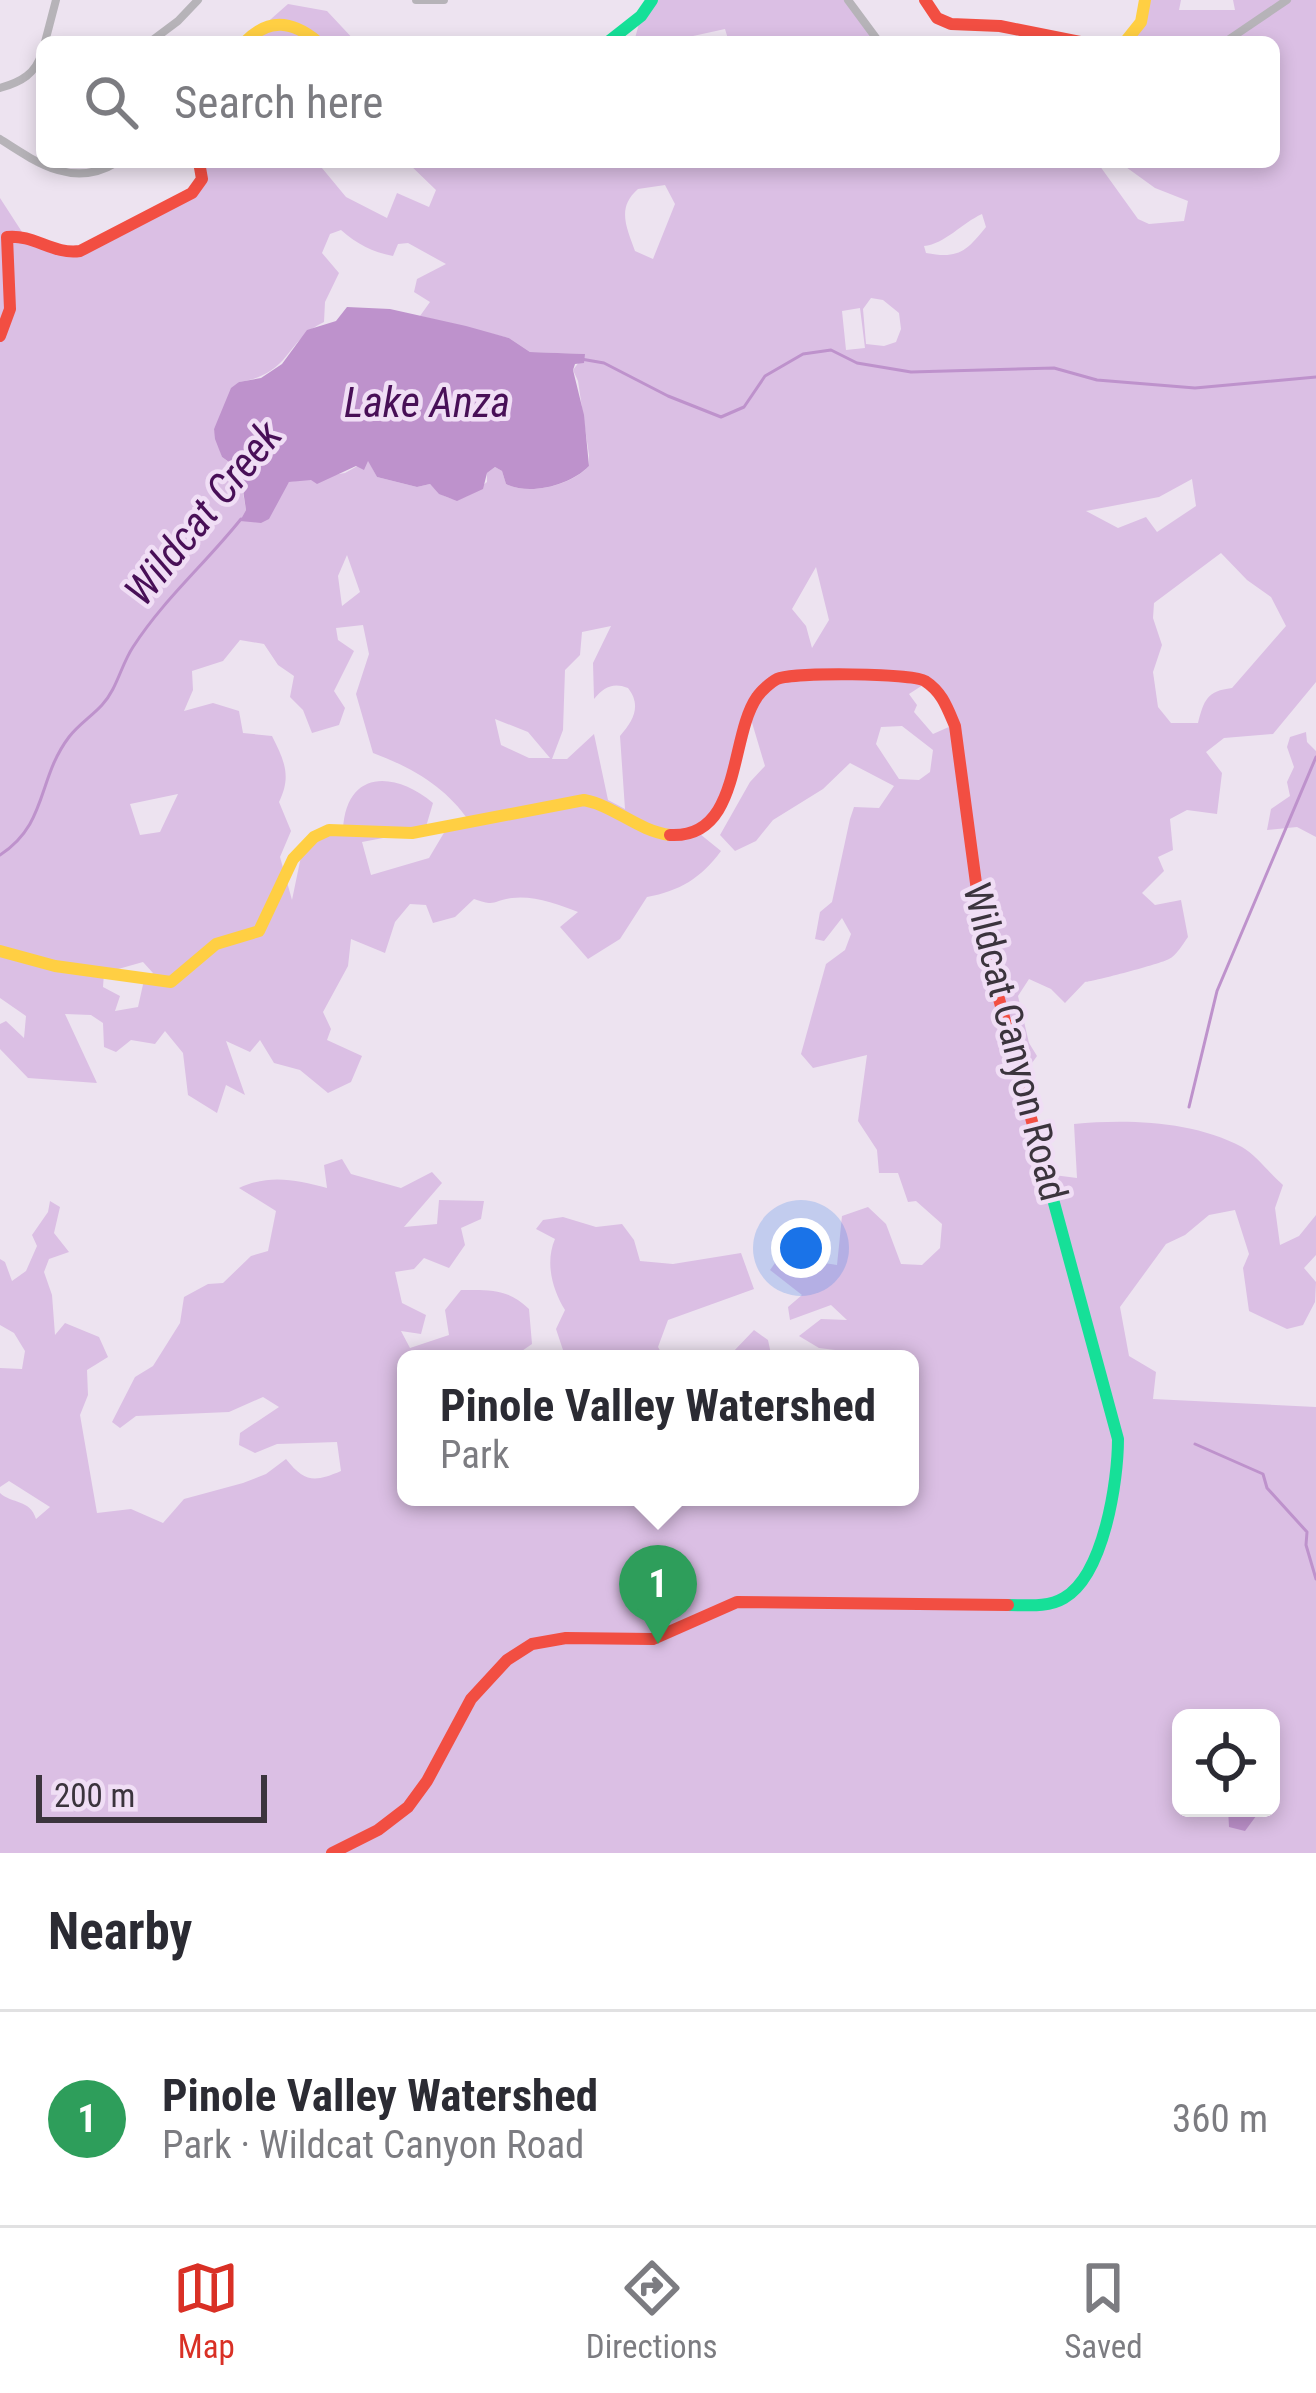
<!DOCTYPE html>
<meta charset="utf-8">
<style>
body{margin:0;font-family:"Roboto Condensed",sans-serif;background:#f2f2f3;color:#2b2b33}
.controls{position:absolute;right:36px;bottom:36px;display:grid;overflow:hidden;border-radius:18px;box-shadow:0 6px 18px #0003}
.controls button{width:108px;height:108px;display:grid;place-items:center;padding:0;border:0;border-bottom:3px solid #e1e1e2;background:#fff;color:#2b2b33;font:60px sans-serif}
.scale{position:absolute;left:36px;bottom:30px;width:231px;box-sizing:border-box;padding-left:12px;border:6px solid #3b343d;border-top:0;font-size:33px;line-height:42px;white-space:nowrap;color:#3b343d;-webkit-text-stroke:9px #f0def5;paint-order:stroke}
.you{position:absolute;left:801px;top:1248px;width:42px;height:42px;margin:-30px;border:9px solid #fff;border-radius:50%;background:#1a73e8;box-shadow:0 0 0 18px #1a73e833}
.badge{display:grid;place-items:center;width:78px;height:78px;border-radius:50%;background:#d93025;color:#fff;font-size:39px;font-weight:700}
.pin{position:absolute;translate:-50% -99px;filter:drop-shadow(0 3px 6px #0008)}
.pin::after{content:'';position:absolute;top:63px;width:42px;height:36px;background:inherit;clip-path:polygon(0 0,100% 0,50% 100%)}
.popup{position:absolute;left:397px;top:1350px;width:522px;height:156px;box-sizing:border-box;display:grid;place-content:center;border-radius:18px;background:#fff;filter:drop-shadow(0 3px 9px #0005);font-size:39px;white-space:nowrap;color:#7c7c81}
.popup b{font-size:45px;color:#2b2b33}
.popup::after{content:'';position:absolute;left:50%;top:100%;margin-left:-24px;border:24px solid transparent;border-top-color:#fff}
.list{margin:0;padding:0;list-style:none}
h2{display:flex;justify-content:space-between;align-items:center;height:156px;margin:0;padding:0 48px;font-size:51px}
h2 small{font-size:39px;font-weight:400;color:#7c7c81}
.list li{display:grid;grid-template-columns:78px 1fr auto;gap:36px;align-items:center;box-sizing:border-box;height:216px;padding:0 48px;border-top:3px solid #e1e1e2}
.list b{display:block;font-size:45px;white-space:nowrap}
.list p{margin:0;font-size:39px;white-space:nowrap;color:#7c7c81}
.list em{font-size:39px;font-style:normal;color:#7c7c81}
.icon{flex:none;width:66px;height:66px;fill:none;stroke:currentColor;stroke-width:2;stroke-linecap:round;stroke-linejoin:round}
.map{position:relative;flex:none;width:1316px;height:1853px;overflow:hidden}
.search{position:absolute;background:#fff;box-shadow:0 6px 18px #0003;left:36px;right:36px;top:36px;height:132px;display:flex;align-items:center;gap:30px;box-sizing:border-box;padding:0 42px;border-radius:18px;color:#7c7c81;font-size:45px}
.sheet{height:372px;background:#fff}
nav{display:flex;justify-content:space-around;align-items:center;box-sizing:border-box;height:168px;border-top:3px solid #e1e1e2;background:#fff;font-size:33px;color:#7c7c81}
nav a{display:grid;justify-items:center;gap:6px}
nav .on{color:#d93025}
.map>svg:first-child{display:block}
.green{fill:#dbbfe4;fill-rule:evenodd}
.water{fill:#be92cc}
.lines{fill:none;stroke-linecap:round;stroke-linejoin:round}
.stream{stroke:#be92cc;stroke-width:3}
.street{stroke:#b6b3b8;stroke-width:8}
.fast{stroke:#16e098;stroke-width:12}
.slow{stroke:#ffcf43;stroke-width:12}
.jam{stroke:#f24e42;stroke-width:12}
.labels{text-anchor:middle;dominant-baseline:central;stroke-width:9;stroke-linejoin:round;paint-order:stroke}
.street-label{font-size:39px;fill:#3b343d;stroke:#f0def5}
.water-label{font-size:42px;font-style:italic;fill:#480f57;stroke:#f0def5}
</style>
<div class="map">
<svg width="1316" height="1853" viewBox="0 0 1316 1853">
<rect width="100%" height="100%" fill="#ede3f0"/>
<path class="green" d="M652 0H848L879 42H729L725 29 684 38 680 42H634L641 16Z
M1144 0H1181L1179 10H1235L1233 0H1316V682L1273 734 1224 738 1206 752 1222 773 1217 814 1187 810 1170 819 1173 850 1158 857 1164 871 1142 893 1155 905 1181 900 1188 937C1183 944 1176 956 1169 959 1160 964 1095 981 1085 982L1065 1003 1051 989 1029 979 1018 996 1029 1043 1037 1056 1022 1077 1046 1174 1077 1178 1074 1124C1128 1119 1193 1121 1242 1147 1256 1155 1270 1174 1283 1185L1275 1208 1280 1245 1299 1236 1316 1215V1255L1304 1268 1316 1282 1315 1302 1303 1325 1287 1329 1249 1311 1243 1268 1249 1254 1235 1210 1209 1215 1185 1235 1166 1244 1120 1307 1129 1356 1156 1372 1153 1399 1316 1407V1853H0V1493C12 1504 30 1499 36 1519L50 1507 9 1481 0 1487V1368L22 1369 25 1351 14 1333 0 1325V1259L5 1262 12 1281 26 1271 37 1246 32 1235 48 1212 50 1201 60 1207 54 1233 69 1252 49 1259 44 1272 52 1295 55 1335 65 1323 99 1337 108 1357 87 1370 88 1395 80 1415 97 1513 131 1509 163 1523 184 1499 243 1483 266 1474 286 1459C305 1483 315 1482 341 1471L337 1442 277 1444 255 1453 239 1445 240 1433 279 1407 263 1397 229 1412 136 1416 120 1428 112 1422 135 1377 153 1366 180 1323 184 1297 208 1284 223 1283 251 1256 268 1251 276 1211 239 1188C270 1174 296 1180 327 1188L324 1165 342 1159 351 1174 401 1188 432 1172 442 1183 404 1227 437 1224 439 1200 484 1201 481 1219 461 1228 465 1245 449 1268 424 1258 414 1269 395 1272 402 1303 426 1315 421 1334 401 1331 410 1348 449 1335 445 1310 461 1290C490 1290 507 1288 529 1309L532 1344 516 1355 517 1359H406V1497H910V1359H831L835 1350 819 1348 799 1336 821 1319 847 1320 831 1305 790 1320 788 1307 802 1295 770 1270 780 1256 837 1265 842 1216 868 1207 886 1224 901 1264 922 1265 940 1248 942 1224 916 1201 908 1202 898 1173H879L877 1150 858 1121 867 1055 813 1068 801 1054 826 964 845 950 851 934 842 918 824 941 815 939 820 912 832 902 850 819 854 807 879 808 894 786 850 763 823 789 773 820 756 841 735 851 720 835 750 782 765 766 750 716 725 799 695 830 721 851C701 878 680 891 647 897L620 939 588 959 560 927 578 912C559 904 532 895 512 898 492 901 496 907 474 899L455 917 433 923 426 905 410 904 395 922 385 953 351 939 348 966 323 1012 331 1029 327 1040 362 1056 351 1082 328 1093 300 1070 274 1063 260 1040 250 1052 226 1041 245 1095 226 1085 217 1113 188 1095 183 1053 165 1031 155 1044 131 1040 116 1052 104 1047 103 1023 91 1015 65 1014 97 1083 28 1078 0 1049V1024L6 1021 24 1038 26 1016 0 998V198L22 232 73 251 200 184 199 162H317L346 197 387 218 397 193 429 207 436 190 407 162H1097L1138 219 1149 224 1184 221 1188 201 1155 188 1119 162H1274V42H1125L1134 35ZM665 185 675 204 653 259 635 251C627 228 616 208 638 189ZM982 214 986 227C966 252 958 259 926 253L924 246C945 244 962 223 982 214ZM341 230C357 244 372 252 393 256L398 244 408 243 446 264 417 279 414 292 430 302 420 316 509 338 530 352 585 354 573 370 578 381 589 455V466C572 485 530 496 506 484L502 471 495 467 487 473V482C465 500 452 508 430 484L417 487 377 477 368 460 345 473 289 482C274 499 265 519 241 520L246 510 239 470 222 457 214 429 239 382C292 374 284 341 324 322L325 302 339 273 322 253 330 234ZM871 298 883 300 899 313 901 329 896 342 884 346 866 344 863 309ZM860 308 865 348 846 350 842 311ZM1192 479 1196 506 1157 532 1146 517 1118 528 1086 511 1159 497ZM1221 553 1247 580 1271 597 1286 626 1232 688C1207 691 1204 700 1198 723H1171L1158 707 1153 672 1162 645 1153 618 1154 603ZM347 555 360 592 342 606 338 576ZM816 567 829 620 812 648 806 626 792 609ZM363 625 369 654 356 694 373 753C411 767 446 787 469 821L448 826 429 858 371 875 362 842 425 830 433 803C395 771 346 769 343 830L304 842 292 900 280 857 291 831 279 802C292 776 284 760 272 736L243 733 239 711 213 703 184 711 193 690 192 671 223 661 240 640 264 644 278 665 294 676 290 697 303 710 312 733 339 725 345 708 334 691 354 651 338 640 336 628ZM611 626 593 663 594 699C604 687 613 682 628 688 642 706 633 721 620 736L625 809 608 800 594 734 567 759H552L563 730 565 670 580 655 582 632ZM926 683 941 700 951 726 933 734 914 712 917 705 909 694ZM495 719 528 732 550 758H529L501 745ZM902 726 933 750 930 772 919 780 899 779 876 744 881 727ZM178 794 160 832 140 835 130 804ZM143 962 153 973 144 980 138 1007 115 1011 120 996 103 987 104 973ZM1181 1718H1271V1808H1181Z
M288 4 327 11 356 42H245Z
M1306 732 1307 742 1316 751V837L1297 827 1267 830 1271 809 1290 796 1287 782 1294 767 1287 747 1290 737Z
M563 1217 596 1227 622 1224 634 1240 640 1261 673 1264 741 1253 754 1289 668 1320 658 1347 665 1359H566L556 1329 565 1310C552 1289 545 1262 555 1239L536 1229 543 1220Z
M754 1330 768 1340 772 1359H735L732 1353Z"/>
<path class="water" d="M347 307 390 309 466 326 509 338 530 352 585 354 584 363 575 364 573 370 584 415 589 466C571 485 530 496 506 484L502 471 495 467 487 473 483 489 457 501 439 494 430 484 417 487 377 477 368 461 364 470 356 466 317 484 311 480 289 482 269 519 261 523 240 521 246 510 240 470 222 457 215 439 214 429 231 388 239 382 261 378 282 364 307 330 336 321Z
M1228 1808H1262L1245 1831 1229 1827Z"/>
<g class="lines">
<path class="stream" d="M581 359 604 363 668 396 721 417 744 407 765 376 803 354 831 350 857 363 911 372 1054 368 1097 380 1195 388 1316 377
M0 855C48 824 37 779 69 737 78 725 92 716 102 705 117 689 121 665 133 647 164 599 206 563 241 519
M1189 1107 1217 991 1316 757
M1195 1444 1263 1474 1267 1488 1307 1532 1306 1545 1316 1579"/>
<path class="street" d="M416 0H444
M848 0 879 42
M45 42 56 0
M150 42 178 21 198 0
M1225 42 1287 0
M0 88C21 82 36 74 42 52
M0 139C37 163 74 189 117 162"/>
<path class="fast" d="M608 42 641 16 652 0
M1008 1605C1027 1605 1047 1608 1064 1598 1104 1575 1118 1481 1118 1439L1034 1129"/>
<path class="slow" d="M245 42C269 17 293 21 318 42
M1125 42 1141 22 1145 0
M0 951 55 966 171 982 216 944 259 931 293 859 314 837 329 830 412 833 584 800C615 806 638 831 670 835"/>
<path class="jam" d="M925 0 937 18 951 24 1000 26 1080 42
M0 336 10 309 7 237C34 234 53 255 80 251L192 193 202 179 199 162
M670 835C742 839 729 737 757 697 761 691 771 682 777 679 793 672 912 673 925 681 942 692 947 707 955 726L984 943 1034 1129
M332 1853 378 1830 408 1807 427 1781 471 1699 507 1660 532 1644 566 1638 653 1639 737 1602 1008 1605"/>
</g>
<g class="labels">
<g class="street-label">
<text transform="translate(1015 1042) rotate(76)">Wildcat Canyon Road</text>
</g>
<g class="water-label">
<text x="427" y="402">Lake Anza</text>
<text transform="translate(203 513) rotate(-51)">Wildcat Creek</text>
</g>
</g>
</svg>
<div class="controls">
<button><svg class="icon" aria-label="locate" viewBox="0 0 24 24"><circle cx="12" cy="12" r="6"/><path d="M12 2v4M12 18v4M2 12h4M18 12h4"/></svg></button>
</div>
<div class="scale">200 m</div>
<div class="you"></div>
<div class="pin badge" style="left:658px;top:1644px;background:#2e9e5b">1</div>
<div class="popup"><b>Pinole Valley Watershed</b>Park</div>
<div class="search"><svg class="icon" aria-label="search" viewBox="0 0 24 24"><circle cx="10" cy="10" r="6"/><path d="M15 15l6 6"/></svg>Search here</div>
</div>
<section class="sheet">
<h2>Nearby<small></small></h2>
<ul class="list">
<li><span class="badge" style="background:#2e9e5b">1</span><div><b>Pinole Valley Watershed</b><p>Park · Wildcat Canyon Road</p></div><em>360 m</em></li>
</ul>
</section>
<nav>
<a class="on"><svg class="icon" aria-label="map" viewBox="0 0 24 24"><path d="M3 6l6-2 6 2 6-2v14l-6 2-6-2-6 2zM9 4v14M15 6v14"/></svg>Map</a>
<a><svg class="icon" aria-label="directions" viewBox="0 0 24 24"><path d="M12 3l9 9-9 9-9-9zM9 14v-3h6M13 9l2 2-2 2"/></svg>Directions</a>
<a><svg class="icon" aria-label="saved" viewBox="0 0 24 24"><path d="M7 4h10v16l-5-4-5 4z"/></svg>Saved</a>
</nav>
